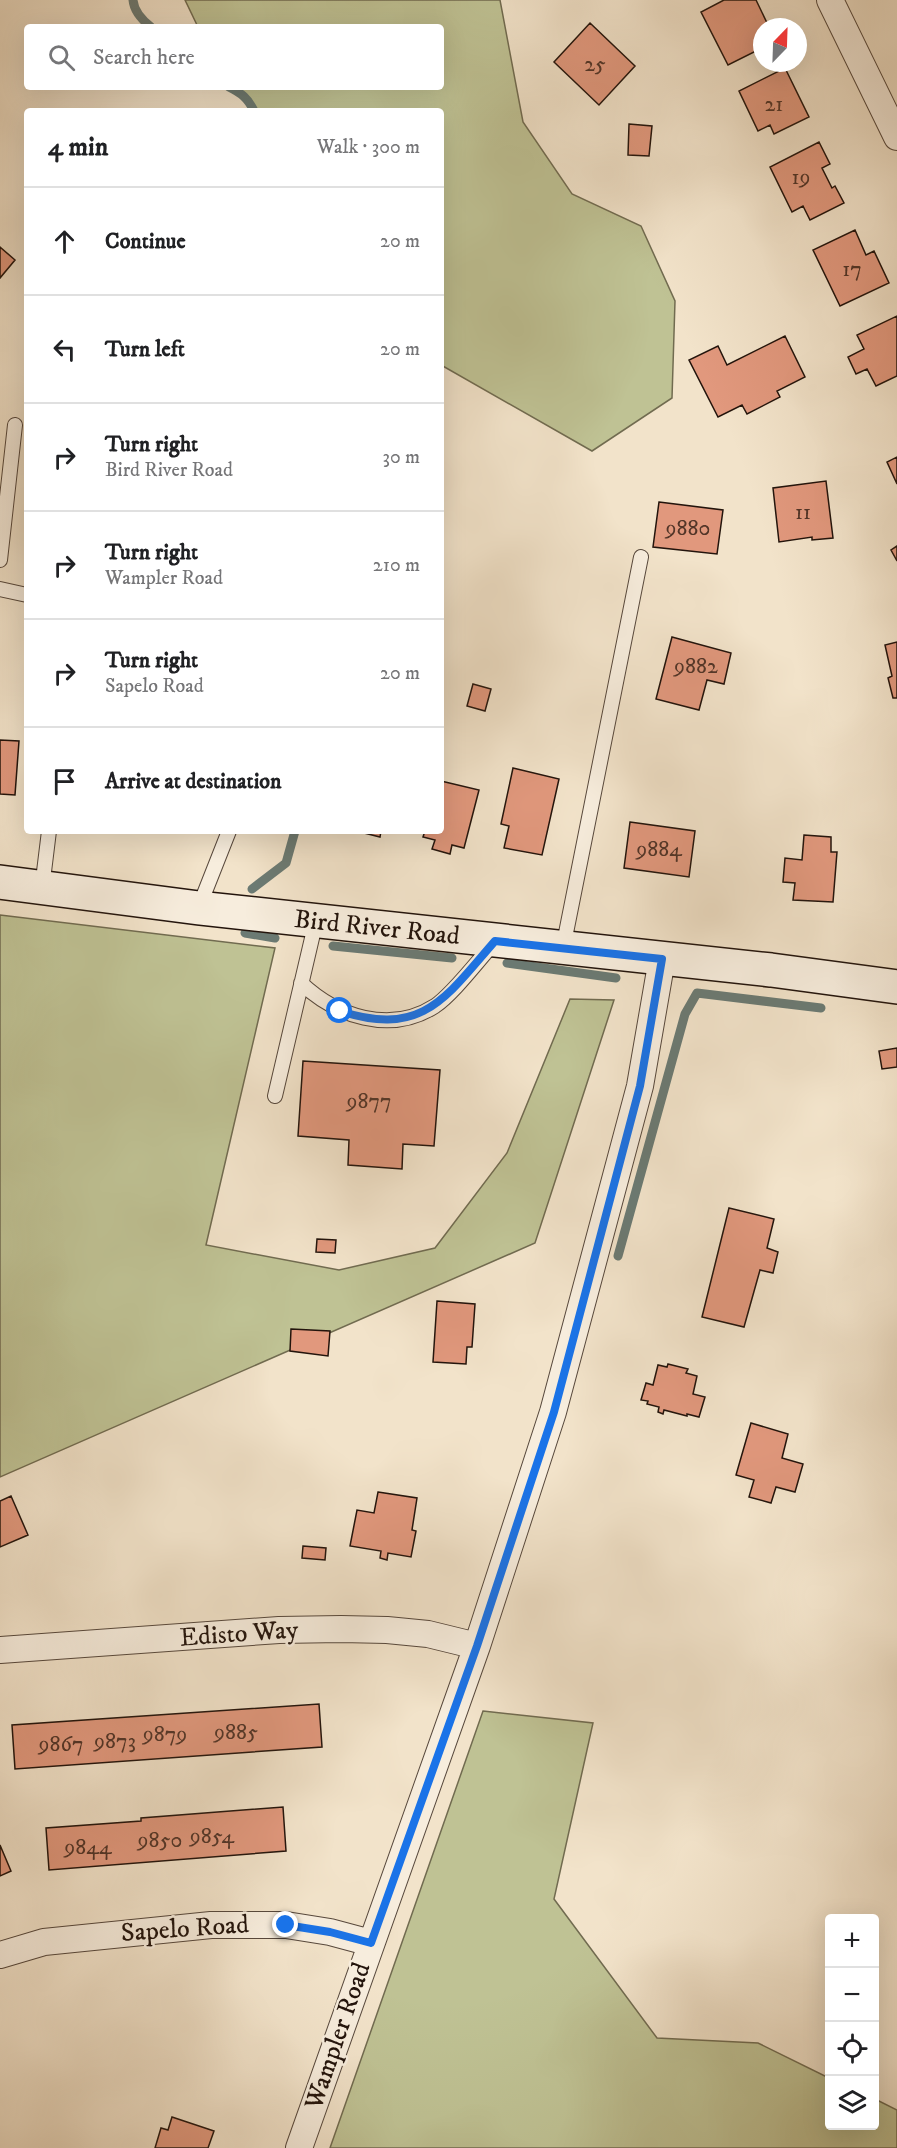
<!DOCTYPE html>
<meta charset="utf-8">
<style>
body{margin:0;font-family:"IM FELL DW Pica",serif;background:#f6f6f6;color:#202124}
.controls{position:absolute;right:18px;bottom:18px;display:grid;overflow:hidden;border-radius:6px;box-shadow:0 6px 24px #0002}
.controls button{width:54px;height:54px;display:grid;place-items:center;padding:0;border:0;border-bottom:2px solid #e0e0e0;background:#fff;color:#202124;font:30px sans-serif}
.compass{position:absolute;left:753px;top:18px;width:54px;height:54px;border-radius:50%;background:#fff;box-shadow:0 6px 24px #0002;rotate:23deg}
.stop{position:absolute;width:18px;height:18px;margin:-14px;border:4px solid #1a73e8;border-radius:50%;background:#fff}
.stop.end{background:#1a73e8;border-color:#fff;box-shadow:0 2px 6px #0008}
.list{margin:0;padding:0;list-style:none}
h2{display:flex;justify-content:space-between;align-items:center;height:78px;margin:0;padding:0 24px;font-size:26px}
h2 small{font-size:20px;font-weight:400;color:#757577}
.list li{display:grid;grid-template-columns:39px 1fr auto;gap:18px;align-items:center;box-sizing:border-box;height:108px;padding:0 24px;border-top:2px solid #e0e0e0}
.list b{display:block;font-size:22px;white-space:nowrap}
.list p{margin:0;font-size:20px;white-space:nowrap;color:#757577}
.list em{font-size:20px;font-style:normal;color:#757577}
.icon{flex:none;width:33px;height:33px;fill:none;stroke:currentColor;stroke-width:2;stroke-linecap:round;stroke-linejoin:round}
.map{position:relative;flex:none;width:897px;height:2148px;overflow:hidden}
.search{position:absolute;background:#fff;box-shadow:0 6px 24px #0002;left:24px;top:24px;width:420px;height:66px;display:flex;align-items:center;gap:15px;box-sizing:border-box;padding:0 21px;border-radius:6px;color:#757577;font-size:22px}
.panel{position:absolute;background:#fff;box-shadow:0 6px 24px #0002;left:24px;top:108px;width:420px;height:726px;border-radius:6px}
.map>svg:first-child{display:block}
.green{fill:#bfc294;stroke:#716b50;stroke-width:1.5}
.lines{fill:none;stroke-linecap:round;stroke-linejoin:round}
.stream{stroke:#6b7a73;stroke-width:9}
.building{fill:#e1987d;stroke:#23140c;stroke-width:1.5}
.lane-casing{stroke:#57483c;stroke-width:16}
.street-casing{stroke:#57483c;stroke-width:28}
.secondary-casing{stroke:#23140c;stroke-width:36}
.lane{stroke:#f7eddd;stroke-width:14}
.street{stroke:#f7eddd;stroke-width:26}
.secondary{stroke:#f7eddd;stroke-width:33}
.route{stroke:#1a73e8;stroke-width:8}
.labels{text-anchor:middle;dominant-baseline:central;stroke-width:5;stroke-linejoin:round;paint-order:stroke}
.number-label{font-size:22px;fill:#523528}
.street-label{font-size:26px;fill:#23140c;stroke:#f7eddd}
</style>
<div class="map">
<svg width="897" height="2148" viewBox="0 0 897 2148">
<rect width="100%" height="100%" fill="#f2e3ca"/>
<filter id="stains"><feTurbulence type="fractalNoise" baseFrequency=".00333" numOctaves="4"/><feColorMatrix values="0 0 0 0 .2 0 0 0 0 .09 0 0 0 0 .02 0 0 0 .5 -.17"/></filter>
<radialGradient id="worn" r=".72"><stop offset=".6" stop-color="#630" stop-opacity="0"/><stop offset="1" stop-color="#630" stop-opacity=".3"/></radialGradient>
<path class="green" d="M185 0H500L523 122 572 194 641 226 675 301 672 398 592 451 441 365V111H254L235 87H441V27H198Z
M0 915 275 948 206 1245 339 1270 435 1248 507 1153 570 999 614 1000 535 1243 0 1477Z
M483 1711 593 1723 554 1899 657 2038 758 2043 829 2078 830 2126H874L875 2099 897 2110V2148H330Z"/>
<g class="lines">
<path class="stream" d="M133 0C134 12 142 20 151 27
M229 87C241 93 248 98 254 111
M252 889 286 863 295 831
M245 933 275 938
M333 946 452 958
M507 963 616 978
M618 1256 685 1014 697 993 821 1008"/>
</g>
<path class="building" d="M724 0H756L769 27H762V48L728 65 701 12Z
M590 23 635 66 599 105 554 62Z
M785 68 809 117 774 134 770 125 758 131 739 91Z
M629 124 652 126 649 156 628 155Z
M819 142 830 164 822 168 832 188 835 186 844 203 810 220 803 206 792 212 770 167Z
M855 230 866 255 874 251 889 283 840 306 813 250Z
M0 247 15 260 0 278Z
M897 316V376L876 386 867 369 856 374 848 357 864 349 857 335Z
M785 336 805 377 777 391 780 397 747 414 742 405 718 417 689 360 718 346 727 365Z
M897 457V484L887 462Z
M826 481 833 538 812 540V537L779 542 773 488Z
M659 502 723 510 717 554 653 547Z
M897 546V561L891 550Z
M672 637 731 653 724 684 707 680 699 710 656 699Z
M897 642V698H893L888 678 892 676 885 645Z
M473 684 491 689 485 711 467 706Z
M0 740 19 741 15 795 0 794Z
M513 768 559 779 542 855 504 848 509 826 501 824Z
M441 781 479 790 464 848 452 845 450 854 432 849 435 840 423 837 425 831H441Z
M630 822 695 831 689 877 624 868Z
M365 831H381L380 837 364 833Z
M804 835 831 837V852H837L833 902 793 900 795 883 783 882 785 858 802 860Z
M897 1048V1067L882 1069 879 1051Z
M303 1061 440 1070 434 1146 403 1144 402 1169 348 1165 349 1140 298 1136Z
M729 1208 774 1219 767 1248 778 1252 773 1273 760 1270 744 1327 702 1317Z
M317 1239 336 1240 335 1253 316 1252Z
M437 1301 475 1304 472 1347H467L466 1364 433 1362Z
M291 1329 330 1331 328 1356 290 1351Z
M668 1364 688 1369 686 1373 697 1376 693 1394 705 1397 699 1417 687 1414V1416L664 1410 663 1414 658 1412 659 1407 647 1404 648 1401 641 1400 646 1383 653 1385 658 1365 667 1367Z
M751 1423 788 1434 782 1458 803 1464 795 1492 776 1487 771 1503 749 1497 754 1480 736 1475Z
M378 1492 417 1498 412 1530 416 1531 411 1557 388 1553 387 1560 380 1558 381 1551 350 1546 357 1510 374 1513Z
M11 1496 28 1535 0 1547V1501Z
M303 1546 326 1548 325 1560 302 1558Z
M319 1704 322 1747 15 1769 12 1725Z
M283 1807 286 1851 49 1870 46 1828 141 1821V1818Z
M0 1845 11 1871 0 1876Z
M172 2117 214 2131 208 2148H155L161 2128 168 2130Z"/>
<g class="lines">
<g class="lane-casing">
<path id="lane" d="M0 560 15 425
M0 589 27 595
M42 888 49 831
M199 907 229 831
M563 948 641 557
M301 983C336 1016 390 1035 435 1006 454 993 479 959 495 942
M275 1096 316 921"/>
</g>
<g class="street-casing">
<path id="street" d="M830 0 897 137
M0 1650 279 1630 341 1629 387 1630 428 1634 477 1646
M0 1955 44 1942 211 1925H286L330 1932 371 1943
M299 2148 477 1646 553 1412 640 1086 662 959"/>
</g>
<g class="secondary-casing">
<path id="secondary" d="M0 882 199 908 771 970 897 987"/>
</g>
<use href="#lane" class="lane"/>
<use href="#street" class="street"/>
<use href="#secondary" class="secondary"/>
</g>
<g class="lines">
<path class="route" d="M286 1925 330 1932 371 1943 477 1646 554 1412 640 1086 662 959 495 941C446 997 423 1038 340 1011"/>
</g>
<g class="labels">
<g class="number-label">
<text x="595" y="64">25</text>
<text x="774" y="104">21</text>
<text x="801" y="177">19</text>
<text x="852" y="269">17</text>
<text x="803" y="512">11</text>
<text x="688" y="528">9880</text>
<text x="696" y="666">9882</text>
<text x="659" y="849">9884</text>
<text x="369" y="1101">9877</text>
<text x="236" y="1732">9885</text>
<text x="165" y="1734">9879</text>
<text x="115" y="1741">9873</text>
<text x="61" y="1744">9867</text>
<text x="212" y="1836">9854</text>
<text x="160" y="1840">9850</text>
<text x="88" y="1847">9844</text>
</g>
<g class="street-label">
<text transform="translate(377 928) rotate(6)">Bird River Road</text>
<text transform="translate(239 1634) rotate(-4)">Edisto Way</text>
<text transform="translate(185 1929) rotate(-4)">Sapelo Road</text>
<text transform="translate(338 2036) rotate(-71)">Wampler Road</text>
</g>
</g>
<rect width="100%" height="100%" filter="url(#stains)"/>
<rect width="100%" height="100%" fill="url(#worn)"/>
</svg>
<div class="controls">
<button>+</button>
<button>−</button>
<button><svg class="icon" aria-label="locate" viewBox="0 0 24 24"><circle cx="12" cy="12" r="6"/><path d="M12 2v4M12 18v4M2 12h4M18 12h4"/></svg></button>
<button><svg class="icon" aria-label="layers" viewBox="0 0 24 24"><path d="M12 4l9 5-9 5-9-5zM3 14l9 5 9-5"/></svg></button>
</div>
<svg class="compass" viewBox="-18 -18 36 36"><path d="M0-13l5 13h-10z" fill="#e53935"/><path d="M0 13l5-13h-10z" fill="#757577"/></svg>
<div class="stop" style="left:340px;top:1011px"></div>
<div class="stop end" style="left:286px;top:1925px"></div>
<div class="search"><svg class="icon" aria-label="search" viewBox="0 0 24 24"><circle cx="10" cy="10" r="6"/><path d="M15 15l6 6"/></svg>Search here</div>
<section class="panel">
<h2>4 min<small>Walk · 300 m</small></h2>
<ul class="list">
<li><svg class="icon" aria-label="ahead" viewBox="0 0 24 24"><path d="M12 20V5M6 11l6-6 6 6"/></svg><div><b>Continue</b></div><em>20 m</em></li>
<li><svg class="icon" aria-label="left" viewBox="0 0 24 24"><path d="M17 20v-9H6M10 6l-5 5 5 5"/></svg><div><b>Turn left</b></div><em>20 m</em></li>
<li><svg class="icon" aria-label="right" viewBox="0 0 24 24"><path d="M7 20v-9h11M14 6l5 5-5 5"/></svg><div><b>Turn right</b><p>Bird River Road</p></div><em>30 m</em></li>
<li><svg class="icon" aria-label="right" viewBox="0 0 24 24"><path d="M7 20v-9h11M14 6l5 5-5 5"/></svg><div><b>Turn right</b><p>Wampler Road</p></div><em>210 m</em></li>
<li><svg class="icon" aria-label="right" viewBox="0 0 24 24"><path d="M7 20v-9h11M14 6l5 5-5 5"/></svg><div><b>Turn right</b><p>Sapelo Road</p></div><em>20 m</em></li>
<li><svg class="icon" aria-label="arrive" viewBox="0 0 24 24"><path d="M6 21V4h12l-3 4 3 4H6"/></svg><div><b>Arrive at destination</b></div></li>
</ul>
</section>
</div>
